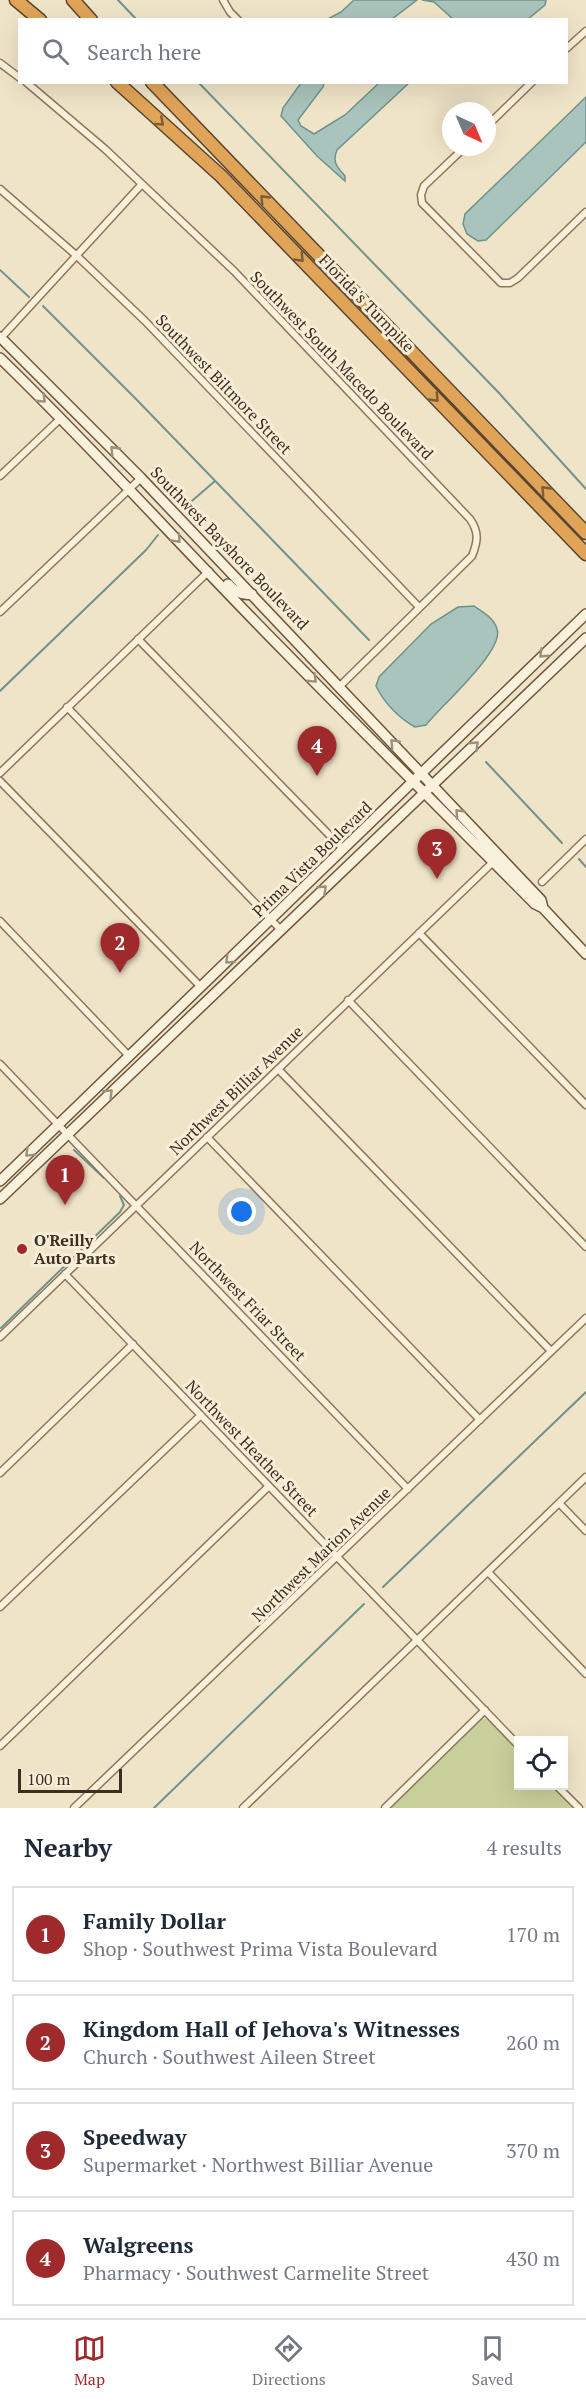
<!DOCTYPE html>
<meta charset="utf-8">
<style>
body{margin:0;font-family:"PT Serif",serif;background:#f6f6f7;color:#1f2937}
.controls{position:absolute;right:18px;bottom:18px;display:grid;overflow:hidden;border-radius:0px;box-shadow:0 6px 24px #0002}
.controls button{width:54px;height:54px;display:grid;place-items:center;padding:0;border:0;border-bottom:2px solid #e0e1e3;background:#fff;color:#1f2937;font:30px sans-serif}
.compass{position:absolute;left:442px;top:102px;width:54px;height:54px;border-radius:50%;background:#fff;box-shadow:0 6px 24px #0002;rotate:136deg}
.scale{position:absolute;left:18px;bottom:15px;width:104px;box-sizing:border-box;padding-left:6px;border:3px solid #3d2e20;border-top:0;font-size:16px;line-height:21px;white-space:nowrap;color:#3d2e20;-webkit-text-stroke:4px #f7eed8;paint-order:stroke}
.you{position:absolute;left:242px;top:1212px;width:21px;height:21px;margin:-15px;border:4px solid #fff;border-radius:50%;background:#1a73e8;box-shadow:0 0 0 9px #1a73e833}
.badge{display:grid;place-items:center;width:39px;height:39px;border-radius:50%;background:#9e2a2b;color:#fff;font-size:20px;font-weight:700}
.pin{position:absolute;translate:-50% -50px;filter:drop-shadow(0 2px 3px #0008)}
.pin::after{content:'';position:absolute;top:32px;width:21px;height:18px;background:inherit;clip-path:polygon(0 0,100% 0,50% 100%)}
.list{margin:0;padding:0;list-style:none}
h2{display:flex;justify-content:space-between;align-items:center;height:78px;margin:0;padding:0 24px;font-size:26px}
h2 small{font-size:20px;font-weight:400;color:#747a83}
.list li{display:grid;grid-template-columns:39px 1fr auto;gap:18px;align-items:center;box-sizing:border-box;height:96px;margin:0 12px 12px;padding:0 12px;border:2px solid #e0e1e3;border-radius:0px}
.list b{display:block;font-size:22px;white-space:nowrap}
.list p{margin:0;font-size:20px;white-space:nowrap;color:#747a83}
.list em{font-size:20px;font-style:normal;color:#747a83}
.icon{flex:none;width:33px;height:33px;fill:none;stroke:currentColor;stroke-width:2;stroke-linecap:round;stroke-linejoin:round}
.map{position:relative;flex:none;width:586px;height:1808px;overflow:hidden}
.search{position:absolute;background:#fff;box-shadow:0 6px 24px #0002;left:18px;right:18px;top:18px;height:66px;display:flex;align-items:center;gap:15px;box-sizing:border-box;padding:0 21px;border-radius:0px;color:#747a83;font-size:22px}
.sheet{height:510px;background:#fff}
nav{display:flex;justify-content:space-around;align-items:center;box-sizing:border-box;height:84px;border-top:2px solid #e0e1e3;background:#fff;font-size:16px;color:#747a83}
nav a{display:grid;justify-items:center;gap:3px}
nav .on{color:#9e2a2b}
.map>svg:first-child{display:block}
.green{fill:#c9cf9b}
.water{fill:#a9c4bc;stroke:#6f938a;stroke-width:1.5}
.lines{fill:none;stroke-linecap:round;stroke-linejoin:round}
.stream{stroke:#6f938a;stroke-width:2}
.street-casing{stroke:#8d765c;stroke-width:9}
.secondary-casing{stroke:#6f573f;stroke-width:12}
.highway-casing{stroke:#5b4430;stroke-width:15}
.street{stroke:#faf1dc;stroke-width:6}
.secondary{stroke:#faf1dc;stroke-width:9}
.highway{stroke:#e0a458;stroke-width:12}
.oneway{stroke:#7e5d36}
.oneway2{stroke:#9c907e}
.poi-dot{fill:#9e2a2b;stroke:#f7eed8;stroke-width:2}
.labels{text-anchor:middle;dominant-baseline:central;stroke-width:6;stroke-linejoin:round;paint-order:stroke}
.street-label{font-size:16px;fill:#3d2e20;stroke:#f7eed8}
.poi-label{font-size:16px;font-weight:bold;fill:#3d2e20;stroke:#f7eed8;text-anchor:start}
</style>
<div class="map">
<svg width="586" height="1808" viewBox="0 0 586 1808">
<rect width="100%" height="100%" fill="#f0e4c8"/>
<path class="green" d="M482 1718 489 1720 518 1749V1786H554L576 1808H389Z"/>
<path class="water" d="M354 0H417L392 19H328L341 12Z
M422 0H546L545 5 528 19 454 20 434 2Z
M301 83H324L323 87 298 120 301 126 314 134 345 115 379 83H409L337 150C332 162 337 167 345 176V181L317 156 281 116 283 108Z
M586 97V142L486 240 478 241 467 234 463 224 465 214Z
M474 606C483 612 494 618 497 629 505 650 440 707 426 725L415 727C399 718 384 703 376 686L379 677 431 624 458 607Z"/>
<g class="lines">
<path class="stream" d="M118 0 137 20
M198 82 499 393 586 489
M0 270 29 297
M43 306 136 399 369 640
M186 506 215 481
M0 691 146 550 158 535
M486 762 562 843
M579 859 586 867
M74 1150 104 1178
M1 1328 120 1212 124 1205 120 1196
M383 1587 586 1392
M154 1808 364 1604"/>
<g class="street-casing">
<path id="street" d="M223 0 230 12 238 20
M566 49 586 31
M0 63 20 78
M26 82 105 149 234 271 470 519C479 532 478 541 472 556L340 686
M487 126 532 82
M465 147 424 186 421 195 422 203 501 283H510L518 278 586 212
M0 189 77 256 145 321 419 607
M0 339 142 184
M0 476 61 418
M0 612 141 478
M138 639 343 849
M67 707 280 929
M0 773 209 571
M0 781 201 987
M542 882 586 839
M0 921 129 1056
M419 933 586 1105
M348 1000 586 1247
M0 1064 408 1489
M278 1069 551 1351
M207 1137 480 1420
M65 1274 518 1745
M0 1337 492 863
M0 1473 133 1344
M559 1503 586 1531
M488 1572 586 1674
M0 1607 201 1415
M0 1746 269 1486
M557 1786 579 1808
M74 1808 586 1318
M243 1808 586 1477
M385 1808 485 1710"/>
</g>
<g class="secondary-casing">
<path id="secondary" d="M0 337 141 478 541 900 543 908
M0 358C98 453 189 555 285 652 368 737 452 820 535 904L543 908 586 954
M228 584C235 592 242 596 252 594
M0 1181 586 614
M0 1199 586 638"/>
</g>
<g class="highway-casing">
<path id="highway" d="M16 0 40 20
M73 0 91 20
M117 82 221 176 586 554
M152 82 586 533"/>
</g>
<use href="#street" class="street"/>
<use href="#secondary" class="secondary"/>
<use href="#highway" class="highway"/>
</g>
<defs><path id="oneway-chevron" d="M-2-3.5L2.5 0L-2 3.5" fill="none" stroke-width="1.6" stroke-linecap="round" stroke-linejoin="round" transform="scale(1.5)"/></defs>
<g class="oneway">
<use href="#oneway-chevron" transform="translate(160 122) rotate(42)"/>
<use href="#oneway-chevron" transform="translate(264 199) rotate(-134)"/>
<use href="#oneway-chevron" transform="translate(300 258) rotate(46)"/>
<use href="#oneway-chevron" transform="translate(435 398) rotate(46)"/>
<use href="#oneway-chevron" transform="translate(545 490) rotate(-134)"/>
</g>
<g class="oneway2">
<use href="#oneway-chevron" transform="translate(42 399) rotate(44)"/>
<use href="#oneway-chevron" transform="translate(114 450) rotate(-134)"/>
<use href="#oneway-chevron" transform="translate(177 539) rotate(47)"/>
<use href="#oneway-chevron" transform="translate(543 654) rotate(137)"/>
<use href="#oneway-chevron" transform="translate(313 679) rotate(44)"/>
<use href="#oneway-chevron" transform="translate(394 743) rotate(-133)"/>
<use href="#oneway-chevron" transform="translate(475 745) rotate(-44)"/>
<use href="#oneway-chevron" transform="translate(459 813) rotate(-133)"/>
<use href="#oneway-chevron" transform="translate(323 889) rotate(-43)"/>
<use href="#oneway-chevron" transform="translate(229 960) rotate(136)"/>
<use href="#oneway-chevron" transform="translate(109 1093) rotate(-44)"/>
<use href="#oneway-chevron" transform="translate(29 1153) rotate(136)"/>
</g>
<circle class="poi-dot" cx="22" cy="1249" r="6"/>
<g class="labels">
<g class="street-label">
<text transform="translate(367 303) rotate(46)">Florida's Turnpike</text>
<text transform="translate(342 365) rotate(46)">Southwest South Macedo Boulevard</text>
<text transform="translate(224 384) rotate(46)">Southwest Biltmore Street</text>
<text transform="translate(230 548) rotate(46)">Southwest Bayshore Boulevard</text>
<text transform="translate(312 859) rotate(-44)">Prima Vista Boulevard</text>
<text transform="translate(236 1090) rotate(-44)">Northwest Billiar Avenue</text>
<text transform="translate(248 1301) rotate(46)">Northwest Friar Street</text>
<text transform="translate(252 1448) rotate(46)">Northwest Heather Street</text>
<text transform="translate(321 1554) rotate(-44)">Northwest Marion Avenue</text>
</g>
<g class="poi-label">
<text x="34" y="1240">O'Reilly<tspan x="34" dy="18">Auto Parts</tspan></text>
</g>
</g>
</svg>
<div class="controls">
<button><svg class="icon" aria-label="locate" viewBox="0 0 24 24"><circle cx="12" cy="12" r="6"/><path d="M12 2v4M12 18v4M2 12h4M18 12h4"/></svg></button>
</div>
<svg class="compass" viewBox="-18 -18 36 36"><path d="M0-13l5 13h-10z" fill="#e53935"/><path d="M0 13l5-13h-10z" fill="#747a83"/></svg>
<div class="scale">100 m</div>
<div class="you"></div>
<div class="pin badge" style="left:65px;top:1205px">1</div>
<div class="pin badge" style="left:120px;top:973px">2</div>
<div class="pin badge" style="left:437px;top:879px">3</div>
<div class="pin badge" style="left:317px;top:776px">4</div>
<div class="search"><svg class="icon" aria-label="search" viewBox="0 0 24 24"><circle cx="10" cy="10" r="6"/><path d="M15 15l6 6"/></svg>Search here</div>
</div>
<section class="sheet">
<h2>Nearby<small>4 results</small></h2>
<ul class="list">
<li><span class="badge">1</span><div><b>Family Dollar</b><p>Shop · Southwest Prima Vista Boulevard</p></div><em>170 m</em></li>
<li><span class="badge">2</span><div><b>Kingdom Hall of Jehova's Witnesses</b><p>Church · Southwest Aileen Street</p></div><em>260 m</em></li>
<li><span class="badge">3</span><div><b>Speedway</b><p>Supermarket · Northwest Billiar Avenue</p></div><em>370 m</em></li>
<li><span class="badge">4</span><div><b>Walgreens</b><p>Pharmacy · Southwest Carmelite Street</p></div><em>430 m</em></li>
</ul>
</section>
<nav>
<a class="on"><svg class="icon" aria-label="map" viewBox="0 0 24 24"><path d="M3 6l6-2 6 2 6-2v14l-6 2-6-2-6 2zM9 4v14M15 6v14"/></svg>Map</a>
<a><svg class="icon" aria-label="directions" viewBox="0 0 24 24"><path d="M12 3l9 9-9 9-9-9zM9 14v-3h6M13 9l2 2-2 2"/></svg>Directions</a>
<a><svg class="icon" aria-label="saved" viewBox="0 0 24 24"><path d="M7 4h10v16l-5-4-5 4z"/></svg>Saved</a>
</nav>
